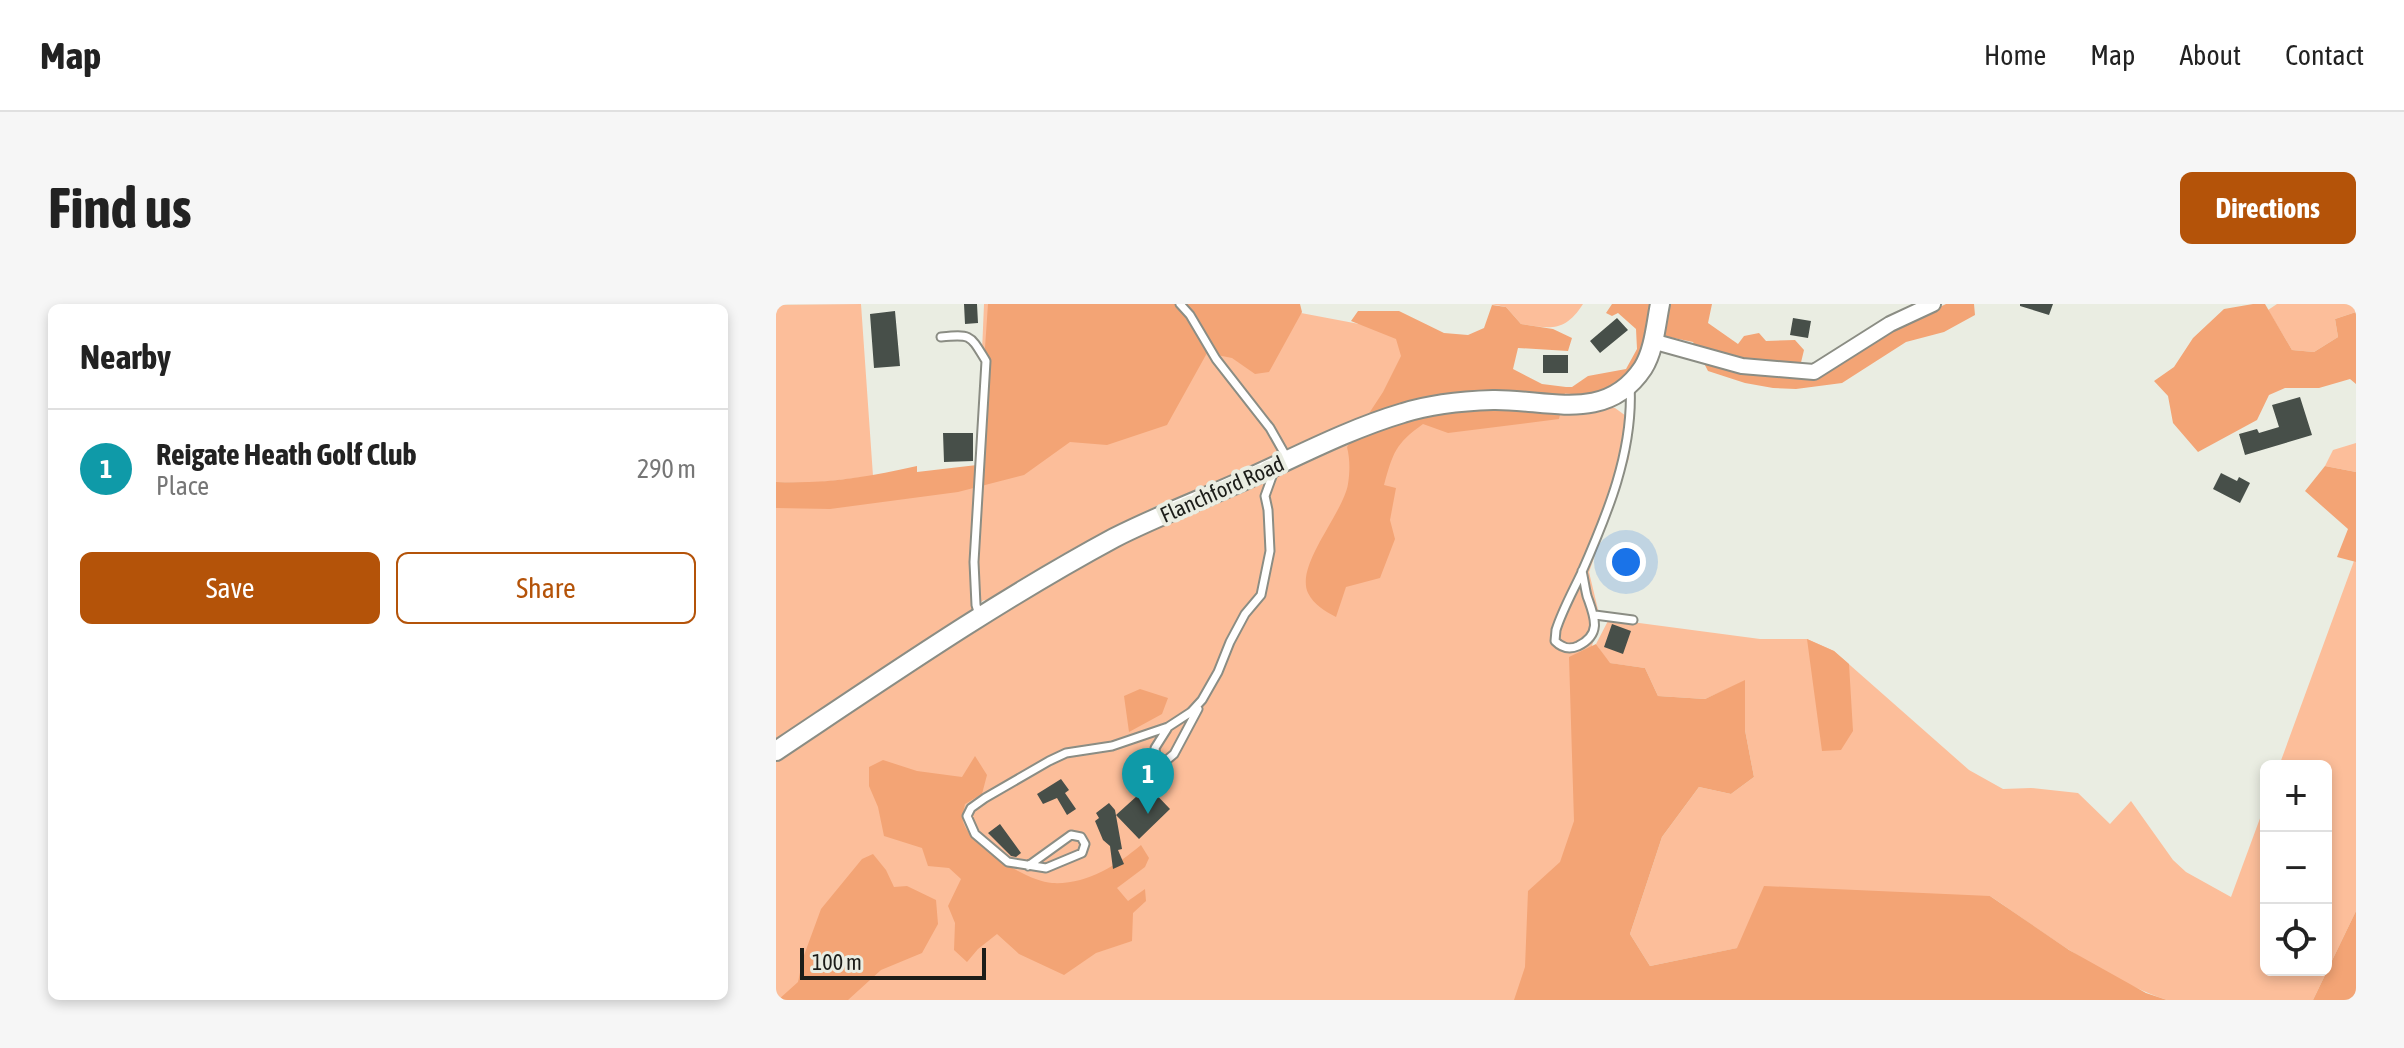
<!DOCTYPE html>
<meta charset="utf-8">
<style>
body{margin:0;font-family:"Asap Condensed",sans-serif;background:#f6f6f6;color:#222}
.controls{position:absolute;right:24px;bottom:24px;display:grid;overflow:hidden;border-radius:12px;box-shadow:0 4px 12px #0003}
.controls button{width:72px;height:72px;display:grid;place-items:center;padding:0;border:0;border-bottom:2px solid #e0e0e0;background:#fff;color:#222;font:40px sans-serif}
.scale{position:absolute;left:24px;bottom:20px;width:186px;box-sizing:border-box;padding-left:8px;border:4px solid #1c1d19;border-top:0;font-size:22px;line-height:28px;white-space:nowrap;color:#1c1d19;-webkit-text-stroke:6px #eaede2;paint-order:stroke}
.you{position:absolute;left:850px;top:258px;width:28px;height:28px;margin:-20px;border:6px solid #fff;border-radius:50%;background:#1a73e8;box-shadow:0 0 0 12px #1a73e833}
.badge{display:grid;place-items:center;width:52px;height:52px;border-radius:50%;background:#b45309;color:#fff;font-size:26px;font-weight:700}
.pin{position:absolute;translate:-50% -66px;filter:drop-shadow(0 2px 4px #0008)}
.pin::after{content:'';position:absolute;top:42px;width:28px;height:24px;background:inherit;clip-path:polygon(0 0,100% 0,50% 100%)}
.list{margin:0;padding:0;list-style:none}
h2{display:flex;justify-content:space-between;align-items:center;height:104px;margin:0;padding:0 32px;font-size:34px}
h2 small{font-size:26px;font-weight:400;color:#767676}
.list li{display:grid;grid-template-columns:52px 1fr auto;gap:24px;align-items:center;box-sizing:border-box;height:120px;padding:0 32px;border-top:2px solid #e0e0e0}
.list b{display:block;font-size:30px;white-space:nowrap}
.list p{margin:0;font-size:26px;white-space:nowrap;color:#767676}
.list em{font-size:26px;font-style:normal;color:#767676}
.actions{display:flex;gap:16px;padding:24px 32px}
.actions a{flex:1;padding:18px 0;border:2px solid #b45309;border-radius:12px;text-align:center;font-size:28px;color:#b45309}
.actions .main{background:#b45309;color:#fff}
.icon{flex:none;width:44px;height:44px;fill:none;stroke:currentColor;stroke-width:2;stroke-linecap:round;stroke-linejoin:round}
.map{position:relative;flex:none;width:1580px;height:696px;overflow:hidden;border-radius:12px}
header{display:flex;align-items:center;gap:48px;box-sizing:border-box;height:112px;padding:0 40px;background:#fff;border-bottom:2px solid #e0e0e0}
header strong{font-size:38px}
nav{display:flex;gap:44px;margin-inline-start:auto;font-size:28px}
.intro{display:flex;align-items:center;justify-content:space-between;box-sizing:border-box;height:192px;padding:0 48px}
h1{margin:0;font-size:56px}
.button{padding:20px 36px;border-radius:12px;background:#b45309;color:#fff;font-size:28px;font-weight:700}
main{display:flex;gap:48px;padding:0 48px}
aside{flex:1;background:#fff;border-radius:12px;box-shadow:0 4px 12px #0003}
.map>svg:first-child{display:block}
.green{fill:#fcbe9a}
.forest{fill:#f3a475}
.building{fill:#474f49}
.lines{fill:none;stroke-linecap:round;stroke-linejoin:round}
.lane-casing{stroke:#8b8d84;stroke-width:11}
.street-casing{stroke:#8b8d84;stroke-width:18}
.secondary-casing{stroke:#8b8d84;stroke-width:22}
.lane{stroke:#fff;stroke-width:7}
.street{stroke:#fff;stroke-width:14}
.secondary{stroke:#fff;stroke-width:18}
.labels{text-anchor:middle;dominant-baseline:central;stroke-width:8;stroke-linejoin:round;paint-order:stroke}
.street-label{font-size:22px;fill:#1c1d19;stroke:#eaede2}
</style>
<header>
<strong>Map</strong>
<nav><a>Home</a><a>Map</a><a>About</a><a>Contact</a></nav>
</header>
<div class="intro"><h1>Find us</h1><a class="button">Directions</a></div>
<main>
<aside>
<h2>Nearby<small></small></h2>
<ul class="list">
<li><span class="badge" style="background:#0f9aa8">1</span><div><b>Reigate Heath Golf Club</b><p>Place</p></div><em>290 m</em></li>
</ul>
<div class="actions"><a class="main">Save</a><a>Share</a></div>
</aside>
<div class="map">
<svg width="1580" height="696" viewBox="0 0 1580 696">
<rect width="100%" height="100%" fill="#eaede2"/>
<path class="green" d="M85 0 97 172 38 179 0 178V1Z
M208 0H521L525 9 599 23 710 78 832 88V103L839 104 857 117 853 154 813 268 824 314 816 342 852 696H0V456C136 362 276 271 425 199L390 197 285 251 210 297 208 296 193 307 185 317 0 436V182L43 183 201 166Z
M715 0H807C789 28 775 25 745 20L730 3Z
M1501 0H1580V8L1559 15 1562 33 1538 48 1516 46 1492 6Z
M1580 139V168L1549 162 1557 146Z
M1578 257 1580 258V607L1537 696H1391C1328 675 1269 629 1214 592L874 662 854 630 886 533 923 483 955 490 978 473 969 426V377L929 395 882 392 869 364 833 359 820 340 833 315 984 335H1031L1058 347 1193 466 1227 485 1255 484 1302 489 1334 520 1355 497 1397 556 1410 568 1455 593 1490 498V666H1550V462H1503Z"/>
<path class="forest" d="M212 0H524L526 8 493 68 479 70 456 54 431 49 391 121 331 141 294 138 248 171 182 188 54 205 0 204V178C52 180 91 173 141 162V168L201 161Z
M836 0H936L932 19 962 40 968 32 983 29 990 37 1019 36 1028 46 1022 71 1170 0H1198L1199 11 1168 28 1130 38 1066 79 1020 85 997 84 969 79 932 67 917 38 888 32 871 33 856 71 848 80 817 93 789 89 783 115 672 129 647 120C619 140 617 149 608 181L620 184 614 216 619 235 604 274 570 283 560 313C549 307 538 301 532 289 519 261 567 210 572 180 574 167 574 155 571 143L607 88 625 52 620 35 575 17 582 7H623L668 29 692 31 708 24 716 1 730 3 745 20 777 25 796 34 792 47 742 44 737 65 766 80 790 83H796L812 72 850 65 861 45 860 25 842 9 836 12 830 9Z
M1477 0H1489L1516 46 1538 48 1562 33 1559 15 1580 8V80L1574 75 1543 84H1509L1493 91 1481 116 1422 148 1397 119 1392 92 1378 77 1398 63 1417 34 1448 5Z
M1549 162 1580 168V258L1561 253 1572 225 1529 187Z
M1031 335 1058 347 1073 360 1077 427 1065 446 1046 447Z
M820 340 834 359 869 364 882 392 929 395 969 376V426L978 473 955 490 923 483 886 533 854 630 874 662 961 644 988 582 1214 592 1293 646 1370 689 1391 696H738L749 663 752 587 784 558 798 517 793 353Z
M364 385 392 394 386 410 353 428 348 392Z
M199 452 211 471 206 490 189 500C188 506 186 513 187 518 195 543 251 577 276 579 310 581 340 562 365 541L373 554 369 563 341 584 352 597 369 585 370 597 357 609 356 637 320 649 288 671 243 650 221 630 202 645 191 658 178 646 179 619 172 602 185 575 173 564 152 562 146 544 108 532 102 503 93 482V463L107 456 141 467 186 473Z
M97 550 110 566 118 583 131 582 160 596 162 620 146 649 105 666 72 696H2L22 678 27 654 45 605 86 555Z
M1580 607V696H1537L1579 609Z"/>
<path class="building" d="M188 0H201L202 19 189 20Z
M1244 0H1277L1273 11 1244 2Z
M119 7 124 62 98 64 94 10Z
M841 14 852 26 824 49 814 37Z
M1017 14 1035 17 1032 34 1014 31Z
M767 51H792V69H767Z
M1524 93 1536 131 1469 151 1463 130 1481 125 1483 129 1503 123 1496 101Z
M167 129H197V157L168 158Z
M1445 169 1461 177 1463 173 1474 179 1464 199 1437 185Z
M836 320 855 327 847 350 828 343Z
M285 475 293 486 289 489 300 505 291 511 281 494 267 500 261 490Z
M372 482 394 505 363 535 340 511Z
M333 499 339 506 346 545 342 546 348 560 337 565 334 542 327 536 319 517 323 514 320 509Z
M224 520 245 549 240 553 235 552 212 529Z"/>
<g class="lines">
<g class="lane-casing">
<path id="lane" d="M404 0 414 11 440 55 494 124 511 154
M165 33C196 30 194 31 210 57L198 258 200 301 203 311
M806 267C808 275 809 284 811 292 818 312 827 330 802 342 793 346 786 344 779 337L780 326C786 307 796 289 805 270 831 211 858 147 854 81
M819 311 857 316
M391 425 379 444 380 452 385 457 392 455 398 450 422 405
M252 562 295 531 305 533 309 540 306 549 270 564 232 558 199 530 191 512 195 504 209 494 273 457 290 449 336 442 392 423 415 408 426 396 442 368 454 338 469 310 485 291 494 247 492 206 489 192 498 167"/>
</g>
<g class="street-casing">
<path id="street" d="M876 37 966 62 1038 68 1114 20 1157 0"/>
</g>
<g class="secondary-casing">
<path id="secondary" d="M0 447C111 373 221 297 338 234 381 212 427 195 471 175 522 152 573 125 627 109 655 100 687 97 717 96 772 95 830 120 867 64 878 47 880 20 884 0"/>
</g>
<use href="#lane" class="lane"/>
<use href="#street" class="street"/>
<use href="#secondary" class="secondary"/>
</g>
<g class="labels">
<g class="street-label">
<text transform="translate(446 185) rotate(-24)">Flanchford Road</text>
</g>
</g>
</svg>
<div class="controls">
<button>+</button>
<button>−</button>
<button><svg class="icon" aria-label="locate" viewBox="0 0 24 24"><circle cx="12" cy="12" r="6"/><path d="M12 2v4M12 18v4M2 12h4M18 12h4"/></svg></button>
</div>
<div class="scale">100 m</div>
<div class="you"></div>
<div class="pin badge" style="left:372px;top:510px;background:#0f9aa8">1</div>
</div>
</main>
